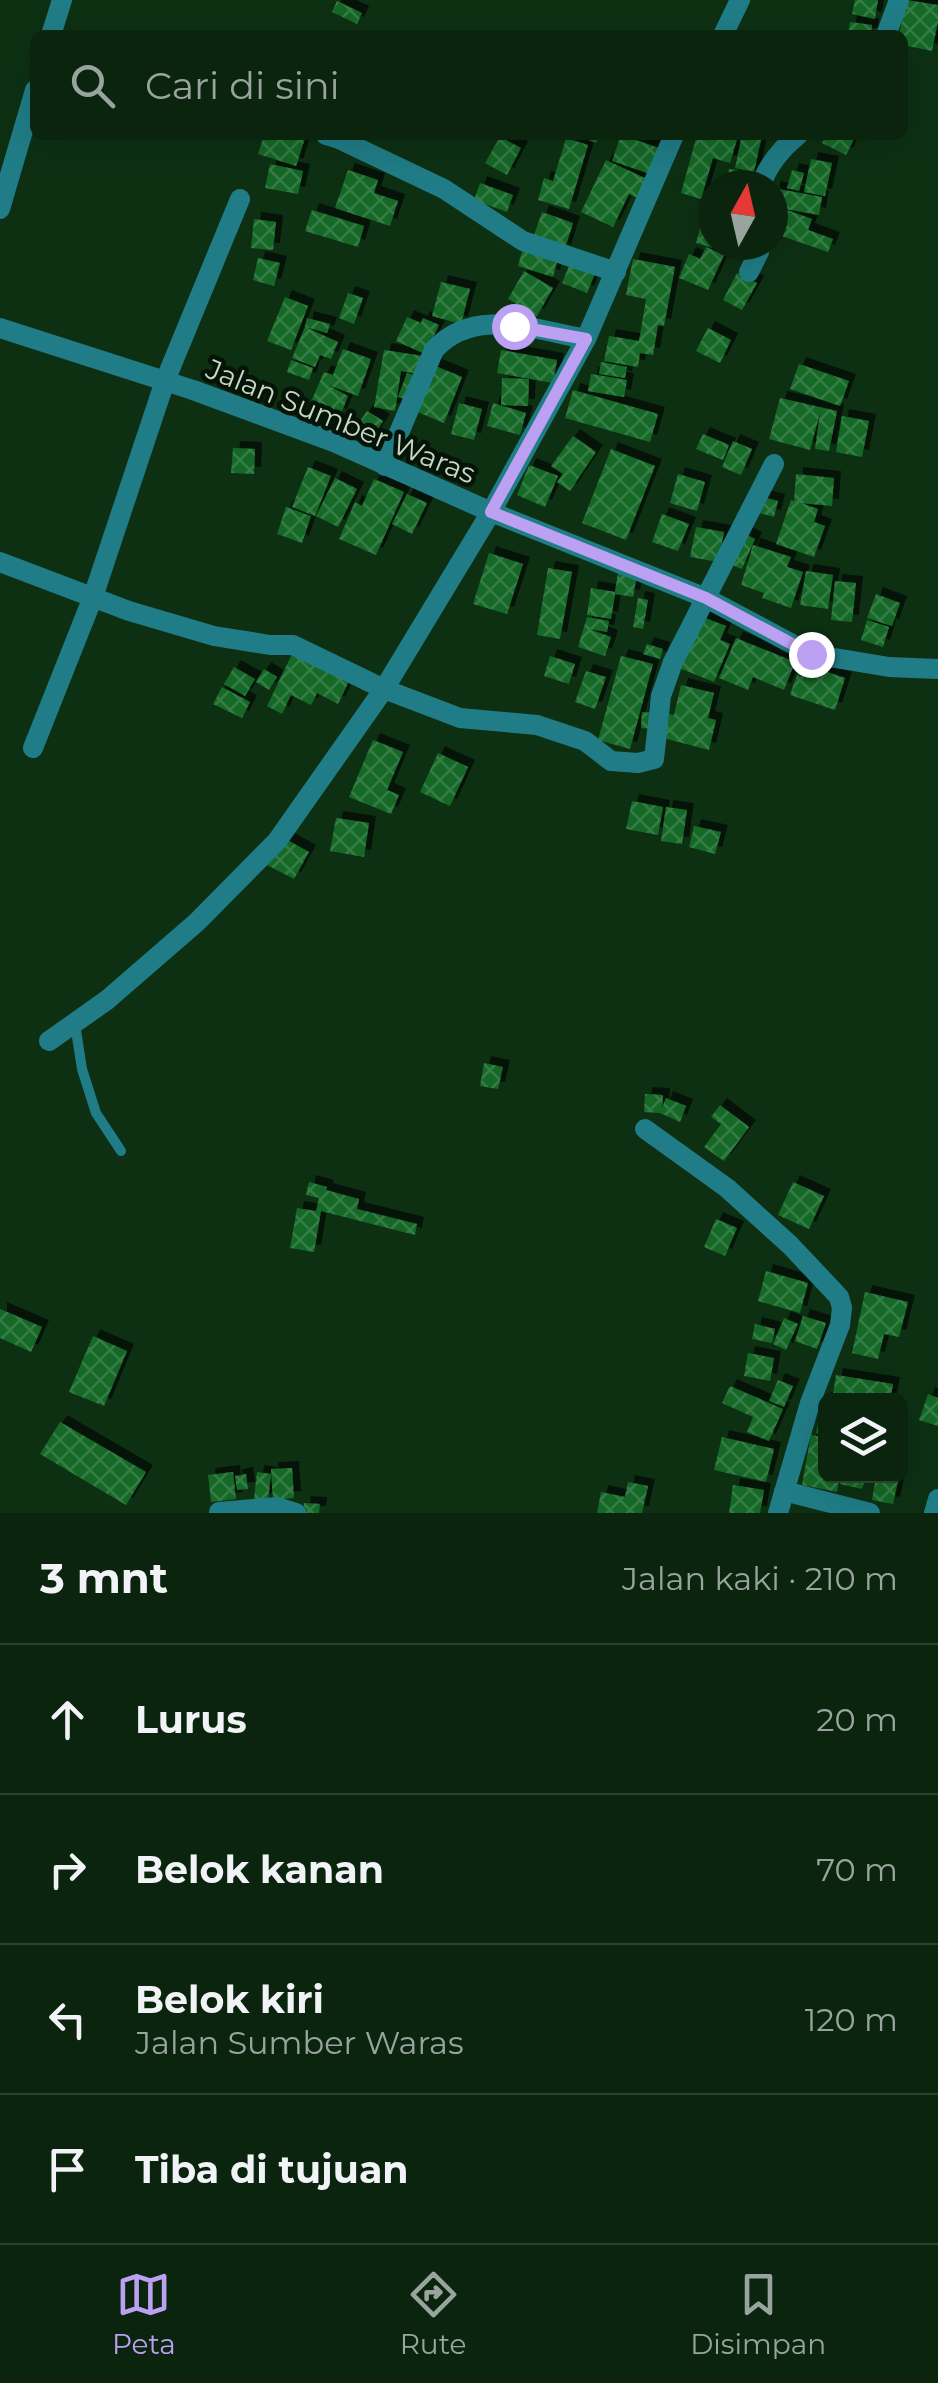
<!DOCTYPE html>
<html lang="id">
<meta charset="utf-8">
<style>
body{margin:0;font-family:Montserrat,sans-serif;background:#18301c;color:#f1f3f6}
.controls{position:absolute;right:30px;bottom:30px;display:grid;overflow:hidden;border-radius:15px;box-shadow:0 10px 40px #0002}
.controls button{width:90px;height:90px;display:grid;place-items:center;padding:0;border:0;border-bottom:2px solid #2a412e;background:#0a240e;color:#f1f3f6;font:50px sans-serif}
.compass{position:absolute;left:698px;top:170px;width:90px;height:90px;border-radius:50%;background:#0a240e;box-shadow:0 10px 40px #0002;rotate:8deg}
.stop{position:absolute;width:30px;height:30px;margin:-22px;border:8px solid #bca0f2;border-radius:50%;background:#fff}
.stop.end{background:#bca0f2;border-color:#fff;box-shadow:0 2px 10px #0008}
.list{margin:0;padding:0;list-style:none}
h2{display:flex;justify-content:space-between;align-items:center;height:130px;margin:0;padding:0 40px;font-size:42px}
h2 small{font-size:32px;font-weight:400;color:#99a49e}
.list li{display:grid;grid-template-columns:65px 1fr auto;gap:30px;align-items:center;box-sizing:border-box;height:150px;padding:0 40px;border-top:2px solid #2a412e}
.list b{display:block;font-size:38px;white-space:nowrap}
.list p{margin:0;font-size:32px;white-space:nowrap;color:#99a49e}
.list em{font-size:32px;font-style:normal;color:#99a49e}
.icon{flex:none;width:55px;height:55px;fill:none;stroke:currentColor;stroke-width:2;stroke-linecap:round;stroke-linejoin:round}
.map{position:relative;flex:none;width:938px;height:1513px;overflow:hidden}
.search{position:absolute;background:#0a240e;box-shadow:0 10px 40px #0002;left:30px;right:30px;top:30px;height:110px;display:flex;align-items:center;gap:25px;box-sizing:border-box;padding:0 35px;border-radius:15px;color:#99a49e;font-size:38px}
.sheet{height:730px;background:#0a240e}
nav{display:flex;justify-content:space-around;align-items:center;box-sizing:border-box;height:140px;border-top:2px solid #2a412e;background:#0a240e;font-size:28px;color:#99a49e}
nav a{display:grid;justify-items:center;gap:5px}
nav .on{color:#bca0f2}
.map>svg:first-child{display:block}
.building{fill:url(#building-cross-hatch);filter:url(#shadow)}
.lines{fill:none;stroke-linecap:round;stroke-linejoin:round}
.service{stroke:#207d87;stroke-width:10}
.minor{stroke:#207d87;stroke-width:20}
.route{stroke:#bca0f2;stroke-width:12}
.labels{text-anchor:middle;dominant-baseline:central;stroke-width:9;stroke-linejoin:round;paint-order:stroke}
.street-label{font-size:28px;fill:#c6d9c6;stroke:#061408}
</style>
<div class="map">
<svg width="938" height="1513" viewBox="0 0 938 1513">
<defs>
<pattern id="building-cross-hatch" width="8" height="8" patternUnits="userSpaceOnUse" patternTransform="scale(2.5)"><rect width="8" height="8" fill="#166827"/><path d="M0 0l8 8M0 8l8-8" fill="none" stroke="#367d45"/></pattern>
<filter id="shadow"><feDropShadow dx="7" dy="-7" stdDeviation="0" flood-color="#0009"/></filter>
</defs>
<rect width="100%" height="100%" fill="#0d3013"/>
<path class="building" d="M855 0H878L875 19 852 14Z
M906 0 938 5V21L932 51 903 45V35H899Z
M337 1 362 13 357 24 332 12Z
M850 22 872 25 871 35H848Z
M264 135H306L296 166 258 154Z
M576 135H599L596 143Z
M621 135 662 149 653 175 612 161Z
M697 135 738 136 730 163 713 158 701 199 681 193Z
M742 135H762L754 172 735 168Z
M826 135H856L846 155 822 143Z
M500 137 521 148 507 175 485 163Z
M566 138 588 145 569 209 538 200 544 178 553 181Z
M811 159 832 163 825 196 804 192Z
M606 160 649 180 640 199 629 194 613 227 581 212Z
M270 164 303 171 298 194 265 188Z
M729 169 751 171 750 185H720V181L728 182Z
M348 170 378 180 374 193 398 201 390 226 335 208Z
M792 170 804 173 799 191 787 188Z
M480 183 513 195 507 212 474 200Z
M773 188 822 197 819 215 785 209 786 203 773 200Z
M773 205 812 219 808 230 833 239 828 252 773 233Z
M706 207 713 209V245H725L724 251 696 243Z
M312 210 364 226 358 247 305 231Z
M542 212 573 223 564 252 532 241Z
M254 219 276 222 273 250 251 248Z
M706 247 724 255 708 290 679 278 689 254 700 259Z
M523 248 558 258 553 277 518 266Z
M258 258 280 263 274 286 253 280Z
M633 259 675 267 664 326 658 325 653 355 640 353 638 367 604 361 609 336 639 341 646 299 626 295Z
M571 261 596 271 587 293 562 283Z
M524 271 553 288 537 316 508 299Z
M737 273 757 283 742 310 723 300Z
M441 282 470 289 461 324 432 316Z
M348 293 363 298 354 324 339 318Z
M285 297 308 306 291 350 267 341Z
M407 317 421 323 423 318 439 325 425 354 396 341Z
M307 318 330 324 327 333 305 327Z
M305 327 338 342 331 359 320 355 315 367 292 358Z
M708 328 731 340 720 363 696 351Z
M343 349 371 359 358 396 328 385 348 396 340 416 310 404 324 372 333 375Z
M384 350 423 356 420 374 401 371 395 411 374 407Z
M501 350 557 360 553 383 497 373Z
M291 360 313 368 309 380 287 372Z
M601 362 627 367 625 378 599 374Z
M799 364 849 381 840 406 790 389Z
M433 365 462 377 444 423 415 411Z
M407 373 417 376 409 400 398 397Z
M591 374 627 380 624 397 588 391Z
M502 378 529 379 528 406 501 405Z
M573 390 658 414 650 442 565 418Z
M780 398 837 411 829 451 815 449 820 413 810 450 769 439Z
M459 403 482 409 474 440 451 434Z
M493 403 526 413 520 435 487 426Z
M367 411 383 421 374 435 358 424Z
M842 416 869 421 862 457 836 452Z
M703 434 729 445 723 460 696 449Z
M573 436 596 452 570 491 557 482 563 474 551 466Z
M733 441 752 449 741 475 722 467Z
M233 448 255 449 254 474 231 473Z
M611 449 655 466 626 540 582 523Z
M529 465 558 476 545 507 517 495Z
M308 467 331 476 315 516 292 507Z
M678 474 705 482 697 511 670 503Z
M796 474 834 478 832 506 801 503 818 509 814 522 825 526 814 557 776 544 791 500 794 501Z
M335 478 357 489 338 527 316 516Z
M374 479 404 492 376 555 339 539 355 502 362 506Z
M407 494 427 503 412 534 392 524Z
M760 496 778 501 774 517 756 512Z
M286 507 311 516 302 543 277 534Z
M662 514 689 524 678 551 652 542Z
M696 527 724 532 718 562 690 557Z
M743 533 755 539 742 569 729 564Z
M753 545 791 557 787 567 803 572 791 608 762 598 764 593 741 585Z
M489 553 523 564 507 614 473 604Z
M548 568 572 572 560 639 537 635Z
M806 571 833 575 828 609 800 605Z
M618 572 637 575 633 597 615 594 611 619 587 615 591 588 615 592Z
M835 581 856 583 852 622 831 620Z
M876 594 900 603 892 626 867 618Z
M638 598 648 600 643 629 633 627Z
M700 616 726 626 720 640 730 644 714 682 679 668Z
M587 617 609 621 607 632 589 629 611 637 605 656 578 647Z
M867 620 889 627 883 647 861 640Z
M736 638 795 662 784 690 753 677 748 690 719 678Z
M647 644 663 649 660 659 643 654Z
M293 652 350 679 338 704 317 693 311 705 291 695 282 714 267 706Z
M550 656 575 664 569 684 544 676Z
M621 656 653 664 630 749 598 740Z
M801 663 845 678 835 710 790 695Z
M234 667 255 679 245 696 224 684Z
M264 669 277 677 269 690 256 682Z
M586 671 606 677 595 709 575 702Z
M681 685 714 693 708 718 716 720 709 750 663 738 669 714 674 715Z
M222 687 250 702 242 718 213 704Z
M642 712 656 713 655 729 641 728Z
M373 740 403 752 387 790 399 795 391 814 349 797Z
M438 753 468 767 450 806 420 792Z
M632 801 663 807 658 835 626 829Z
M666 807 687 810 682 844 661 841Z
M336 818 369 823 364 857 330 851Z
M694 826 721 832 715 854 689 847Z
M282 837 309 852 294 879 267 865Z
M484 1063 503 1067 498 1089 480 1086Z
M645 1094 663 1095 662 1108 666 1098 686 1106 680 1122 660 1113 644 1112Z
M720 1105 749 1127 724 1161 704 1147 721 1124 711 1117Z
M309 1182 327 1187 326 1190 359 1199 357 1209 417 1224 415 1235 321 1211 314 1252 290 1248 297 1208 316 1211 319 1198 306 1195Z
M793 1182 824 1196 809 1229 778 1215Z
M716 1219 737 1228 725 1256 704 1247Z
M766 1271 808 1283 800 1313 758 1301Z
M865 1292 908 1302 899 1337 884 1334 878 1359 852 1353Z
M0 1309 42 1327 31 1352 0 1338Z
M803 1316 826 1323 817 1349 795 1341Z
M784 1318 798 1324 786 1350 773 1344Z
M755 1324 775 1329 772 1343 752 1339Z
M93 1336 127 1351 104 1406 69 1392Z
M748 1353 774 1358 770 1381 744 1376Z
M836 1375 893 1384 890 1400H832Z
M778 1380 793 1386 784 1407 769 1401Z
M730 1386 783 1409 769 1441 747 1432 753 1417 722 1403Z
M928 1394 938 1398V1426L919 1420Z
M824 1399H826V1436L816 1433Z
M60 1422 146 1472 126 1505 40 1454Z
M811 1435 826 1438V1476H840L837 1492 802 1485Z
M722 1437 774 1449 766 1482 714 1470Z
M292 1468 294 1498 273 1500 271 1469Z
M233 1472 236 1499 211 1502 208 1475Z
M257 1472 271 1474 268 1500 254 1499Z
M246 1474 248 1489 237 1490 235 1476Z
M842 1476H866L862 1489 840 1484Z
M876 1476H899L893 1504 872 1500Z
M628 1482 648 1486 642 1513H597L601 1492 625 1497Z
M733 1485 764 1490 760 1513H729Z
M304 1503 320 1504 319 1513H303Z"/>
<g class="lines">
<path class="service" d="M75 1024 82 1069 96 1113 121 1151"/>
<path class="minor" d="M51 35 62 0
M723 35 740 0
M886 35 899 0
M326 135 339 139 444 189 523 241 616 272
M761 185C768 164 781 149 798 135
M0 209 35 90
M749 272 759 252 757 245
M0 328 193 390 334 442 491 512 706 598 811 654 889 667 938 669
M385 466 434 350C473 306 535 330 586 339
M0 562 129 611 214 636 270 645H293L384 689 460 718 537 725 585 741 611 761 638 763 654 759 661 696 673 662 774 464
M33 748 93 597 165 381 240 199
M49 1041 107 1000 197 922 277 841 384 689 491 512 586 339 674 135
M645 1129 727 1188 790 1245 839 1297 842 1308 840 1325 810 1403 778 1513
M784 1491 870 1513
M219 1512 277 1507 296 1513
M934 1513 938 1499"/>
</g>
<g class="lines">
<path class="route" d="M514 326 586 339 491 512 706 598 811 654"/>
</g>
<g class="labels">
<g class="street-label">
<text transform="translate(341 421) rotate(22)">Jalan Sumber Waras</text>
</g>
</g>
</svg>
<div class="controls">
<button><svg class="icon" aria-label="layers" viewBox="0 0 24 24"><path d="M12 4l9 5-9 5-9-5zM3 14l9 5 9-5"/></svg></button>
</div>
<svg class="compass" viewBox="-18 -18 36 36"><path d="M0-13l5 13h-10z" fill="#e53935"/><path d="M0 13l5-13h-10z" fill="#99a49e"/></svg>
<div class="stop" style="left:514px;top:326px"></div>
<div class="stop end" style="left:811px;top:654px"></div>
<div class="search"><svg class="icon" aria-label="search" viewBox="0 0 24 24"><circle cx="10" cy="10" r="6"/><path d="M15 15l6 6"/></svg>Cari di sini</div>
</div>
<section class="sheet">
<h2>3 mnt<small>Jalan kaki · 210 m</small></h2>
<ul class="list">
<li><svg class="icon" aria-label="ahead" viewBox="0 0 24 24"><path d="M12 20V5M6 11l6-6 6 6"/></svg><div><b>Lurus</b></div><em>20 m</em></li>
<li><svg class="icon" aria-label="right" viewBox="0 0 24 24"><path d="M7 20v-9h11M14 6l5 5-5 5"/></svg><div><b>Belok kanan</b></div><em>70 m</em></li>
<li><svg class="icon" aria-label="left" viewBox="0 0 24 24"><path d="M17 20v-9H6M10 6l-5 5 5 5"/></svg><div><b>Belok kiri</b><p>Jalan Sumber Waras</p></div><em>120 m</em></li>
<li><svg class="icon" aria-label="arrive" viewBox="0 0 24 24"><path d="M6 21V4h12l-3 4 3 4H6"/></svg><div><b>Tiba di tujuan</b></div></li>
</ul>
</section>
<nav>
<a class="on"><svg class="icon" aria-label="map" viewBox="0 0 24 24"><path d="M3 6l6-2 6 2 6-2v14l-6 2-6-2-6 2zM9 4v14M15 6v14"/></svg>Peta</a>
<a><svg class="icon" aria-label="directions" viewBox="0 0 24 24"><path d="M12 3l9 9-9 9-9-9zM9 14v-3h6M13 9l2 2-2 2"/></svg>Rute</a>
<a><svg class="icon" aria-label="saved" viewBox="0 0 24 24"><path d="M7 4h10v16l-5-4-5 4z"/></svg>Disimpan</a>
</nav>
